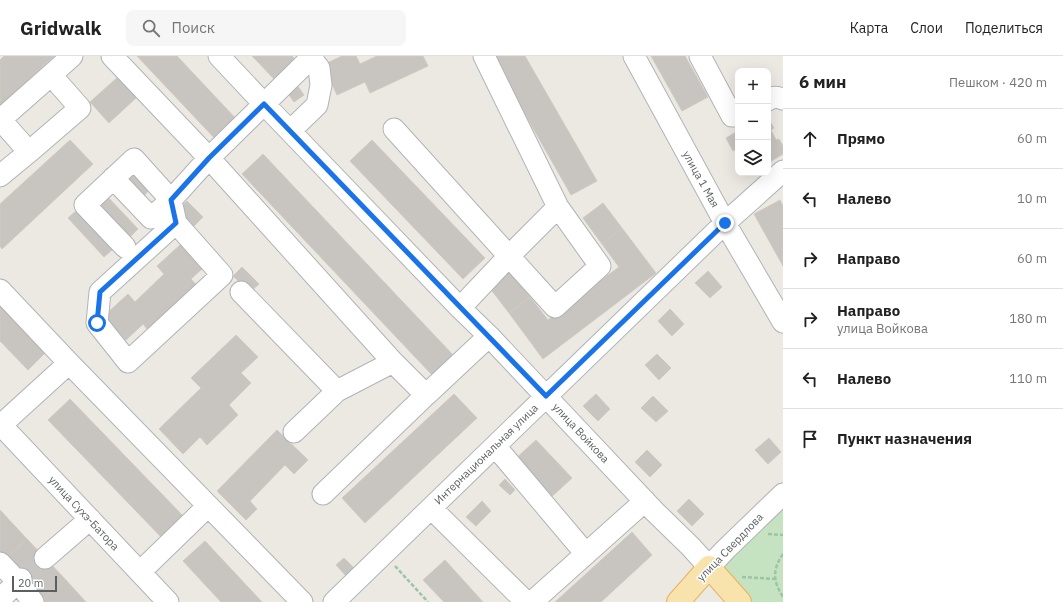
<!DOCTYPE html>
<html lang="ru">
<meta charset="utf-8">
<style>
body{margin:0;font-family:"IBM Plex Sans",sans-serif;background:#f6f6f6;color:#222}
.controls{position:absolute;right:12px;top:12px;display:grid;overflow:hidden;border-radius:8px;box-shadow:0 4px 16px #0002}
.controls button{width:36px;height:36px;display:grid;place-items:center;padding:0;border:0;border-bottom:1px solid #e0e0e0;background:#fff;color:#222;font:20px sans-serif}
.scale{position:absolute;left:12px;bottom:10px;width:45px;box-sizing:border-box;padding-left:4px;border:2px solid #5b5f62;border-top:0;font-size:11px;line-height:14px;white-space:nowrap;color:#5b5f62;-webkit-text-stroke:3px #fff;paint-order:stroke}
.stop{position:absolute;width:12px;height:12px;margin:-9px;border:3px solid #1a73e8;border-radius:50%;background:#fff}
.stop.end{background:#1a73e8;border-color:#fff;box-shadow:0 1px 4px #0008}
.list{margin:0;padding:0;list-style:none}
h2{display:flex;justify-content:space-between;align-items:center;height:52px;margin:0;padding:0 16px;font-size:17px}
h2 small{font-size:13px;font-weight:400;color:#767676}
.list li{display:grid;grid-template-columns:26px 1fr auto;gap:12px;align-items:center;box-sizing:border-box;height:60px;padding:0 16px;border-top:1px solid #e0e0e0}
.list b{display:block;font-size:15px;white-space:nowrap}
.list p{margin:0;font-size:13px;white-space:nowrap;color:#767676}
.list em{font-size:13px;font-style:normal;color:#767676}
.icon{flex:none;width:22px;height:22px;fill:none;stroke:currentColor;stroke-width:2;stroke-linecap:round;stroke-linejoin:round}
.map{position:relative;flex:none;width:783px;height:546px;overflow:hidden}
header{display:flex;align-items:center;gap:24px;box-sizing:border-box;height:56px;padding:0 20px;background:#fff;border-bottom:1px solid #e0e0e0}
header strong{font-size:19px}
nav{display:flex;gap:22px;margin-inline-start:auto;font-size:14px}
.search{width:280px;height:36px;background:#f6f6f6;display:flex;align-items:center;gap:10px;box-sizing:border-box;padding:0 14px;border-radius:8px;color:#767676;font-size:15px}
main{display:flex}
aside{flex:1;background:#fff}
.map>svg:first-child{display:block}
.green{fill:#c5e2c1}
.building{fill:#c8c4bf;stroke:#d1cac2}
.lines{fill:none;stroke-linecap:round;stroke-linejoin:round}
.minor-tunnel{stroke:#c8c6c3;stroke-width:21;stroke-dasharray:21 10;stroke-linecap:butt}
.minor-casing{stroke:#b0b4b7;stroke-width:23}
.major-casing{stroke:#e6b262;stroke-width:24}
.path{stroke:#9cc5a3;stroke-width:2.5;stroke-dasharray:4 2;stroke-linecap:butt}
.minor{stroke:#fff;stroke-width:21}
.major{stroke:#f8e3ac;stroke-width:22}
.route{stroke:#1a73e8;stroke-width:5}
.labels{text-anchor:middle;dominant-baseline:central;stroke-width:3;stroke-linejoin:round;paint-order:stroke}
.street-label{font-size:11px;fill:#5b5f62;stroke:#fff}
</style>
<header>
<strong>Gridwalk</strong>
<div class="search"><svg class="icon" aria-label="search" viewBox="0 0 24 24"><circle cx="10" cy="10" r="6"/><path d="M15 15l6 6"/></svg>Поиск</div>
<nav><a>Карта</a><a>Слои</a><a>Поделиться</a></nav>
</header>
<main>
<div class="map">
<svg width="783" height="546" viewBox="0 0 783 546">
<rect width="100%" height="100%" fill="#ece9e3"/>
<path class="green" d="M783 445V546H753L717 510Z"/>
<path class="building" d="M4 0H54L0 50V4Z
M137 0H177L240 67 219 87Z
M252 0H292L297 6 276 25Z
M342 0H356L360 8 377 0H423L428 10 370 37 365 26 337 39 323 9Z
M492 0H525L597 125 571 139Z
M651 0H685L708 41 682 55Z
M119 20 137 41 109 67 90 46Z
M294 25 304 39 294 46 284 32Z
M768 62 774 72 771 74 776 84 779 83 783 90V98L768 107Z
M738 75V97L736 93 733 95 726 82Z
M70 84 93 108 2 193 0 190V148Z
M372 84 485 202 463 223 350 105Z
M263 98 454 300 433 320 242 118Z
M134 116 150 133 142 142 125 125Z
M105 138 138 173 128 183 95 148Z
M780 144 783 150V210L754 158Z
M187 145 203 161 193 171 177 155Z
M603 147 622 172 602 188 583 162Z
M77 154 113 193 104 201 68 162Z
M622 172 656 217 543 303 509 257 530 241 548 264 619 211 602 188Z
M181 188 203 212 191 223 202 235 153 280 143 268 126 284 104 260 128 238 135 246 164 218 157 210Z
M242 211 259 228 250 236 233 220Z
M511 215 530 241 509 257 489 231Z
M708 215 722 231 710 242 695 227Z
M0 244 48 294 28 314 0 285Z
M670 253 684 268 672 280 658 265Z
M236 279 258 301 241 317 251 327 229 349 238 359 207 389 200 381 183 398 159 373 201 332 191 322Z
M657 298 671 312 659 324 645 309Z
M454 338 477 362 365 467 342 442Z
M596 338 610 353 598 365 583 350Z
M653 340 668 355 656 366 641 352Z
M70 343 186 463 164 484 48 364Z
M277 374 308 404 294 418 285 409 250 445 257 453 246 464 217 435Z
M769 382 781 396 768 408 755 394Z
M536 384 572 422 548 444 512 406Z
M647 394 662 409 650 421 635 406Z
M505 423 515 434 510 439 499 429Z
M689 443 704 458 692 470 677 455Z
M482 445 491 455 476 470 466 461Z
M0 454 27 483 4 504 0 500Z
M632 476 652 499 601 546H555Z
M27 483 65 523 42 544 4 504Z
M205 485 262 546H221L183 505Z
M344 502 356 514 348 522 336 509Z
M445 504 483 546H444L423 524Z
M65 523 86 546H43L42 544Z"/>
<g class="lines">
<path class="minor-tunnel" d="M21 523 45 502"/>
<g class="minor-casing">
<path id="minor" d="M112 0 209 102 393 306 426 339 489 280
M219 0 264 48 460 252 489 280 654 455 691 491 709 511 725 494 783 438
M634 0 725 167 783 266
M700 0 732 60H738
M768 44C773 40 777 41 783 43
M0 63 29 96 80 52 51 19 72 0
M1 63 51 19
M394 73 555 251 600 210 558 151
M290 75 317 49 321 29 319 12 311 2
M0 120 29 96
M113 122 151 162 171 144 134 103 85 149 125 191
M176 167 100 236 97 267 128 306 222 219 176 167 171 144 209 102 313 0
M0 234 69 307 302 546
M241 236 337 335
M460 252 509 200 558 151 484 0
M0 368 168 546
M1 369 69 307
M294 376 337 335 393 306
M495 390 586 498
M323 438 426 339
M431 452 526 546
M45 502 90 463
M0 507 18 526 33 546
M140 516 208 450
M0 543 21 523
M334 546 725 167 783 115
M532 546 645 445"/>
</g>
<g class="major-casing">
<path id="major" d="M678 546 709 511 740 546"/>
</g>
<path class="path" d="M768 478 783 479
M783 498C772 514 773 525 783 541
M395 510 428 546
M742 521 775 523"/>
<use href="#minor" class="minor"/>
<use href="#major" class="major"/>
</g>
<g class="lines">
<path class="route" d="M97 267 100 236 176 167 171 144 209 102 264 48 546 340 725 167"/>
</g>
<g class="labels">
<g class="street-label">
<text transform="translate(701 123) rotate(61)">улица 1 Мая</text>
<text transform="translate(581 377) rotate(47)">улица Войкова</text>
<text transform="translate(486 398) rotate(-44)">Интернациональная улица</text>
<text transform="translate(84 457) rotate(47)">улица Сухэ-Батора</text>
<text transform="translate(730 491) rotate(-46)">улица Свердлова</text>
</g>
</g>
</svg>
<div class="controls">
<button>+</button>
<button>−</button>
<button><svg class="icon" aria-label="layers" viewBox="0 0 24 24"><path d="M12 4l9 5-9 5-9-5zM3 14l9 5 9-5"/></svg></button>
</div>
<div class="scale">20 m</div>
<div class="stop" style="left:97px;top:267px"></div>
<div class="stop end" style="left:725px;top:167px"></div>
</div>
<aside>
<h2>6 мин<small>Пешком · 420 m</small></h2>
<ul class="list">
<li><svg class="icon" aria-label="ahead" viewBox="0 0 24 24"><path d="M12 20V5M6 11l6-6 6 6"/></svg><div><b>Прямо</b></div><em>60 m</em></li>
<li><svg class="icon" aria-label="left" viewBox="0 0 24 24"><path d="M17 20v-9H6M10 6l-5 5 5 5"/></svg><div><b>Налево</b></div><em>10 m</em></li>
<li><svg class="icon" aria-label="right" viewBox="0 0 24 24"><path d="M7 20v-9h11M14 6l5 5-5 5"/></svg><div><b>Направо</b></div><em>60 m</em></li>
<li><svg class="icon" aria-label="right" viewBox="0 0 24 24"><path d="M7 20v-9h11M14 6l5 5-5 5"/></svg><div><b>Направо</b><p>улица Войкова</p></div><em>180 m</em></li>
<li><svg class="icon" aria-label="left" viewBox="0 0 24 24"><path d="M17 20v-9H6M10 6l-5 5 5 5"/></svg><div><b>Налево</b></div><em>110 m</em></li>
<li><svg class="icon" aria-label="arrive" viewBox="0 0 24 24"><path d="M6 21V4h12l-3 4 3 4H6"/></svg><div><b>Пункт назначения</b></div></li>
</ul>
</aside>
</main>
